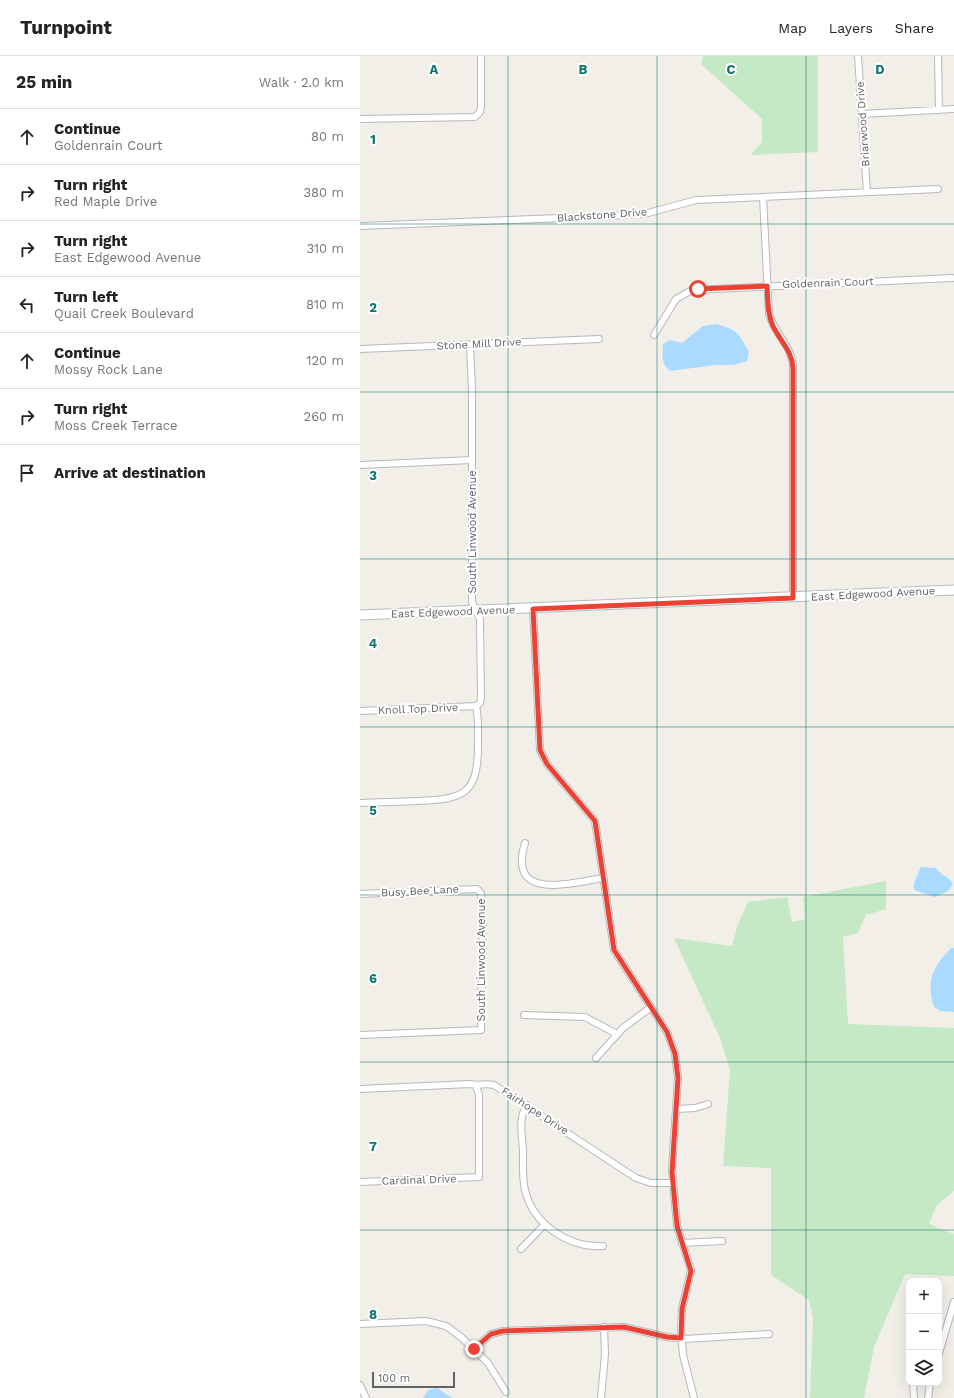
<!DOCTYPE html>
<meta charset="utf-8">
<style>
body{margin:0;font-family:"Work Sans",sans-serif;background:#f6f6f6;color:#222}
.controls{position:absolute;right:12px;bottom:12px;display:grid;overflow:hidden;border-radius:8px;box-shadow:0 4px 16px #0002}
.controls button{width:36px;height:36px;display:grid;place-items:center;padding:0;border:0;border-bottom:1px solid #e0e0e0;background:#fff;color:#222;font:20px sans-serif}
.scale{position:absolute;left:12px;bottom:10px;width:83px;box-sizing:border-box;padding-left:4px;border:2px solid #5f6368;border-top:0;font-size:11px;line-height:14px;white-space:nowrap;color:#5f6368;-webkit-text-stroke:3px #fff;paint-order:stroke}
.stop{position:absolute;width:12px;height:12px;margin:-9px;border:3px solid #ea4335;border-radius:50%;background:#fff}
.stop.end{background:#ea4335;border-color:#fff;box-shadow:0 1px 4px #0008}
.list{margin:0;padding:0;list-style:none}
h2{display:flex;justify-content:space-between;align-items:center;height:52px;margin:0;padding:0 16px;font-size:17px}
h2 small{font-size:13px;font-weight:400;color:#767676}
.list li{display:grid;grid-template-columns:26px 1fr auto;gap:12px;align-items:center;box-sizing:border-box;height:56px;padding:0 16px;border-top:1px solid #e0e0e0}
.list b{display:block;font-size:15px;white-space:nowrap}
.list p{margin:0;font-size:13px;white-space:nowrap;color:#767676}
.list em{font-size:13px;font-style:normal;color:#767676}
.icon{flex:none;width:22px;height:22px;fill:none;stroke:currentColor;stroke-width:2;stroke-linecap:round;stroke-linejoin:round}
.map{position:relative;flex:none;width:594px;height:1342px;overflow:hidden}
header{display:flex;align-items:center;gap:24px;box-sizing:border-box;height:56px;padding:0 20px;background:#fff;border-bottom:1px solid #e0e0e0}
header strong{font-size:19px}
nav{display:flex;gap:22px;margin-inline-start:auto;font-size:14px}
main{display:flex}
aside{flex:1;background:#fff}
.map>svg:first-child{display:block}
.green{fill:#c5e8c5}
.water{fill:#aadaff}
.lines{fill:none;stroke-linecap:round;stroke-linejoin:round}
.street-casing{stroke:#b5b8bc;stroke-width:8}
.secondary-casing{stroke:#b6babf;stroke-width:11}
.street{stroke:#fff;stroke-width:6}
.secondary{stroke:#fff;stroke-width:9}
.route{stroke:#ea4335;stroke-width:5}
.grid{fill:none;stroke:#0f766e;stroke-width:1;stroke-opacity:0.55}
.labels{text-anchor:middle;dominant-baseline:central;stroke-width:4;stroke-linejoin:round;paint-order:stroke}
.street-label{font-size:11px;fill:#5f6368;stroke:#fff}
.grid-label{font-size:13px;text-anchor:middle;font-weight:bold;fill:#0f766e;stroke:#fff;stroke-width:4;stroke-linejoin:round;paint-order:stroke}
</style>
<header>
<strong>Turnpoint</strong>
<nav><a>Map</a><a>Layers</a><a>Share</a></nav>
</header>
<main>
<aside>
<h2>25 min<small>Walk · 2.0 km</small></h2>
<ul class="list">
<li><svg class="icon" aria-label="ahead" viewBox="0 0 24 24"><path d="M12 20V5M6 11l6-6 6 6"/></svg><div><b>Continue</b><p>Goldenrain Court</p></div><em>80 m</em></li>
<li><svg class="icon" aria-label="right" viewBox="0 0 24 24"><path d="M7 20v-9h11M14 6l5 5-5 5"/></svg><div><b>Turn right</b><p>Red Maple Drive</p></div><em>380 m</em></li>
<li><svg class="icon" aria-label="right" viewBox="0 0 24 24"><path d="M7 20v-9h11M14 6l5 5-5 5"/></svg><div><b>Turn right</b><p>East Edgewood Avenue</p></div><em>310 m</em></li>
<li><svg class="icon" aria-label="left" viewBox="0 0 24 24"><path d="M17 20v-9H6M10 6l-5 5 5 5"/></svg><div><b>Turn left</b><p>Quail Creek Boulevard</p></div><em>810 m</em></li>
<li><svg class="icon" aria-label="ahead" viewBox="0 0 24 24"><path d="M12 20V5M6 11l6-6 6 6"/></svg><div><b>Continue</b><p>Mossy Rock Lane</p></div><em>120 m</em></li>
<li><svg class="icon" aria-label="right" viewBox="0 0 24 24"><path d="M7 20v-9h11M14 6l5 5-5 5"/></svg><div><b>Turn right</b><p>Moss Creek Terrace</p></div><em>260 m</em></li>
<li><svg class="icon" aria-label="arrive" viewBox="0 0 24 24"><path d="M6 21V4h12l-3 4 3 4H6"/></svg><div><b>Arrive at destination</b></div></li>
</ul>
</aside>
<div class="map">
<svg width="594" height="1342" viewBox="0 0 594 1342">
<rect width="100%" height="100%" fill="#f1efe8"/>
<path class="green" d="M343 0H458V96L391 99 402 86V63L341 8Z
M526 825V853L506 859 498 877 483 881 488 968 594 972V1135L577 1149 569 1167 575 1171 594 1178V1220L545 1218 514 1291 504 1342H450L453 1261 449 1244 411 1219V1112L363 1110 370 1014 360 982 314 882 372 890 378 868 388 846 427 841 432 866 445 863 443 841Z"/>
<path class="water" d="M356 268C378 274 378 277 389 296L387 305 374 309H355L310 315C301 307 302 299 303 288L310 284 322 287 343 270Z
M561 811 576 812C581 820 589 820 593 828L588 835 575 841 554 834V827Z
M591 892H594V956L581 955 574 951C566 926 572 911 591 892Z
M77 1332 92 1342H63L68 1334Z"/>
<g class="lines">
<g class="street-casing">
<path id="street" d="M498 0 507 136
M578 0 579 54
M502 58 594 53
M0 63 115 61 120 56 121 50V0
M403 141 409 258C414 277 431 289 433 309V542
M0 170 252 160 288 157 336 144 578 133
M294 279 316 243 332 234 592 222
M0 293 239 283
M0 409 112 404
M173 553 180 694 187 708 235 765 254 894 307 976 315 998 318 1022 312 1113 317 1170 331 1214 322 1253 321 1274 323 1299 334 1342
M0 655 116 650
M0 747C19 746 39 746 58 745 103 743 118 739 118 690 118 677 119 663 116 650L120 647 121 642 120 563 112 546V334L110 289
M165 787C147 846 210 827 244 822
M0 838 117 833 121 837 123 855 121 974 0 979
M164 959 225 961 257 978
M236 1002 263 972 290 952
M0 1033 110 1028C118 1030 125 1027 134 1029L276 1122 291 1127H313
M167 1049C158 1062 162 1079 163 1094 163 1107 162 1121 165 1134 173 1168 208 1192 243 1190
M316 1053 335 1052 348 1048
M0 1126 119 1121V1039L116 1030
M322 1187 362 1185
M161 1193 185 1168
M0 1268 66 1265 86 1270 101 1281 128 1307 146 1336
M114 1293 131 1278 143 1275 264 1271 307 1281 324 1283 409 1278
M579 1297 594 1246
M553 1327 554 1342
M0 1329 6 1342
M241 1342 245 1298 244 1271
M568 1342 570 1327"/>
</g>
<g class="secondary-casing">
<path id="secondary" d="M0 559 594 534"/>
</g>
<use href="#street" class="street"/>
<use href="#secondary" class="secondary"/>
</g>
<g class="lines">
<path class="route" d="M114 1293 131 1278 143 1275 264 1271 307 1281 321 1282 322 1253 331 1215 317 1170 312 1116 318 1022 315 998 307 976 254 894 235 765 187 708 180 694 173 553 433 542V312C432 294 420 285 413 270 407 258 408 243 407 230L338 233"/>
</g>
<path class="grid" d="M148 0V1342M297 0V1342M446 0V1342M0 168H594M0 336H594M0 503H594M0 671H594M0 839H594M0 1006H594M0 1174H594"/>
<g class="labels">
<g class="street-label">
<text transform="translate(503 68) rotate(-94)">Briarwood Drive</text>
<text transform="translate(242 159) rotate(-4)">Blackstone Drive</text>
<text transform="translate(468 227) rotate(-2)">Goldenrain Court</text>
<text transform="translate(119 288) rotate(-3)">Stone Mill Drive</text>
<text transform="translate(112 476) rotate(-90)">South Linwood Avenue</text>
<text transform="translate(513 538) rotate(-3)">East Edgewood Avenue</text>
<text transform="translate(93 556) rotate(-2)">East Edgewood Avenue</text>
<text transform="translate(58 653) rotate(-2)">Knoll Top Drive</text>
<text transform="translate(60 835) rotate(-3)">Busy Bee Lane</text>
<text transform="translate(121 904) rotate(-90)">South Linwood Avenue</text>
<text transform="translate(175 1055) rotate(33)">Fairhope Drive</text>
<text transform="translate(59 1124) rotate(-2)">Cardinal Drive</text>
</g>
</g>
<g class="grid-label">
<text x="74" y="18">A</text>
<text x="223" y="18">B</text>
<text x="371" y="18">C</text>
<text x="520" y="18">D</text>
<text x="13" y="88">1</text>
<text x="13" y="256">2</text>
<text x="13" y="424">3</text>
<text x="13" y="592">4</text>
<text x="13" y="759">5</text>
<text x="13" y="927">6</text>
<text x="13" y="1095">7</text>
<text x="13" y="1263">8</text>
</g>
</svg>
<div class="controls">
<button>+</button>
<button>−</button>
<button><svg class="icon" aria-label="layers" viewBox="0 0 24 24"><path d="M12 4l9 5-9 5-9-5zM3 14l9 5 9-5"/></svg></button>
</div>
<div class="scale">100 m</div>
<div class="stop" style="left:338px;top:233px"></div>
<div class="stop end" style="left:114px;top:1293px"></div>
</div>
</main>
